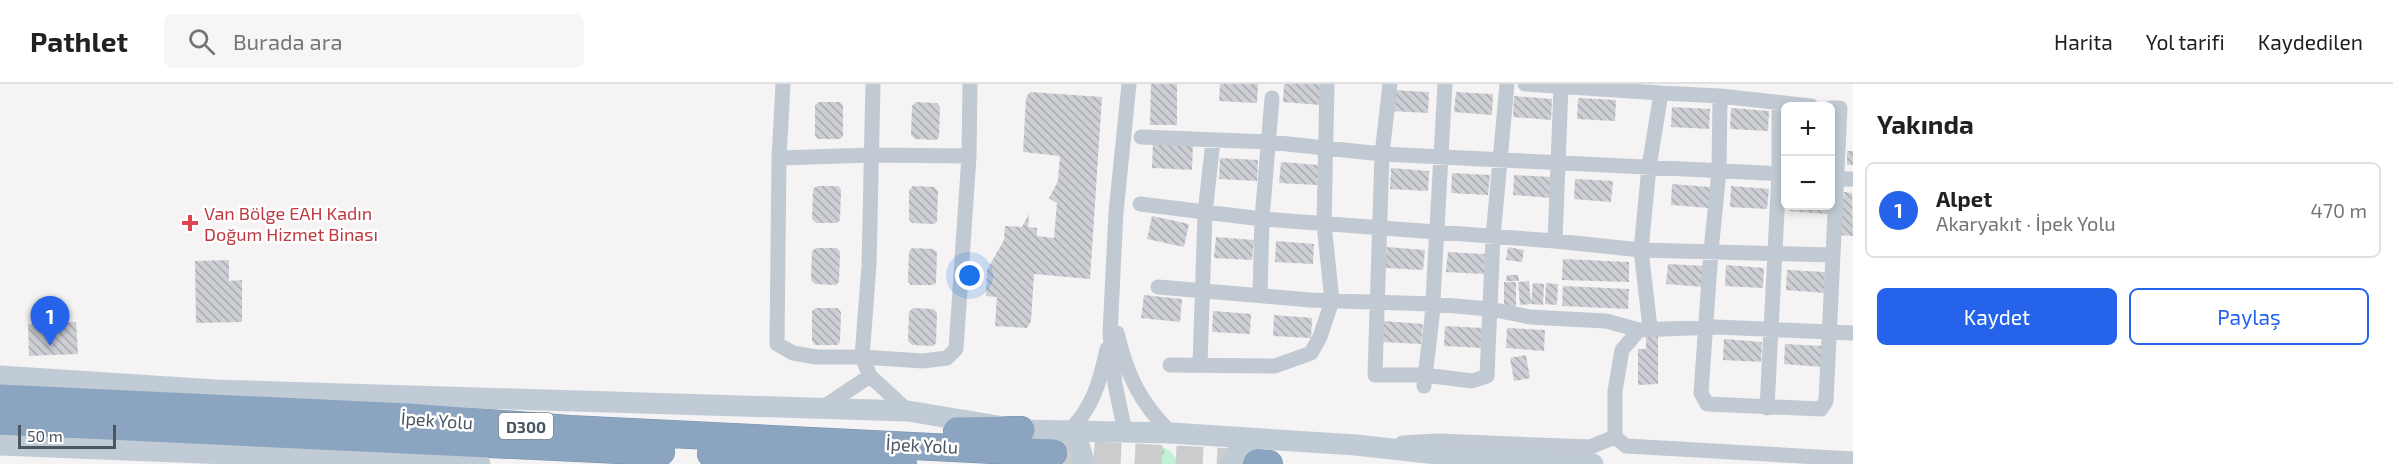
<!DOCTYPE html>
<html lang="tr">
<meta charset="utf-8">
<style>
body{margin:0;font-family:"Exo 2",sans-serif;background:#f6f6f6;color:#202124}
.controls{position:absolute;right:18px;top:18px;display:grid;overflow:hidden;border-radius:9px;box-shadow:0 3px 9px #0003}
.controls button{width:54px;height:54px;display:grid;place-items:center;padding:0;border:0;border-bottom:2px solid #e0e0e0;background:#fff;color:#202124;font:30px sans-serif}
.scale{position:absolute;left:18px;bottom:15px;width:98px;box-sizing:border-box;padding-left:6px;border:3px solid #4a5661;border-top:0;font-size:16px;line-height:21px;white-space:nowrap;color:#4a5661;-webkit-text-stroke:4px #fff;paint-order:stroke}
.you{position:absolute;left:970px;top:192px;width:21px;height:21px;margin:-15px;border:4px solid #fff;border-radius:50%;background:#1a73e8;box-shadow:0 0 0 9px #1a73e833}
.badge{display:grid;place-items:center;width:39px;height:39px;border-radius:50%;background:#2563eb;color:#fff;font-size:20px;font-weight:700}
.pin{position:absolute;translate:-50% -50px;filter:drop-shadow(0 2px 3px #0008)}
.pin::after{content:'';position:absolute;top:32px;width:21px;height:18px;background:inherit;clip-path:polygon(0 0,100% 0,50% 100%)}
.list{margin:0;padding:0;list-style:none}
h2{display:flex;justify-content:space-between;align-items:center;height:78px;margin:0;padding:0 24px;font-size:26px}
h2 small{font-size:20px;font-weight:400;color:#757577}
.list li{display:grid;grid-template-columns:39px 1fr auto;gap:18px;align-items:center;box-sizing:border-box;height:96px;margin:0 12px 12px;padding:0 12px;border:2px solid #e0e0e0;border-radius:9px}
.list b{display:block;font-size:22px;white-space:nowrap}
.list p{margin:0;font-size:20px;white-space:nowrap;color:#757577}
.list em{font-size:20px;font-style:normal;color:#757577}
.actions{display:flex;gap:12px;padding:18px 24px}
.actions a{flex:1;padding:14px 0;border:2px solid #2563eb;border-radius:9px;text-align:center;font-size:21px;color:#2563eb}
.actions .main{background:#2563eb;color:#fff}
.icon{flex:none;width:33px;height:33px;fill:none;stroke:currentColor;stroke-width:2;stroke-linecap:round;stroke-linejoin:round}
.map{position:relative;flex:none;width:1853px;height:380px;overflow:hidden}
header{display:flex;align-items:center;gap:36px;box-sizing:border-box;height:84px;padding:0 30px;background:#fff;border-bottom:2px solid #e0e0e0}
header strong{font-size:28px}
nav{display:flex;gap:33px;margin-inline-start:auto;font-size:21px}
.search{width:420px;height:54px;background:#f6f6f6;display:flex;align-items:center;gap:15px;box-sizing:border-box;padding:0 21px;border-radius:9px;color:#757577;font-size:22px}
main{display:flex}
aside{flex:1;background:#fff}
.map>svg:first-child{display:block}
.grass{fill:url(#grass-tufts)}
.building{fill:url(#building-back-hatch)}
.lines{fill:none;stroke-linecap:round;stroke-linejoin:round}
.highway-tunnel{stroke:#caccce;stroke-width:27;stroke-dasharray:27 14;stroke-linecap:butt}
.highway-casing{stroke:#7690ad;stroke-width:28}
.street{stroke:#c1cad2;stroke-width:15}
.secondary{stroke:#c1cbd6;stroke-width:21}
.highway{stroke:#8ba5c1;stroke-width:27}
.health-dot{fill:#e0444e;stroke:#fff;stroke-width:2}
.labels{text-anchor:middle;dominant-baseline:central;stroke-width:5;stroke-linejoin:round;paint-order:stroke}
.shield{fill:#fff;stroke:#808990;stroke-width:1.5}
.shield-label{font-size:16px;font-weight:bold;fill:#4a5661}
.health-label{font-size:18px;fill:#be3a42;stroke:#fff;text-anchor:start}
.street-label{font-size:18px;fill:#4a5661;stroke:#fff}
</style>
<header>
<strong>Pathlet</strong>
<div class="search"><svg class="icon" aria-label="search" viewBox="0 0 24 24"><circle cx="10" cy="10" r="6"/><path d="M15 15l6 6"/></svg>Burada ara</div>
<nav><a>Harita</a><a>Yol tarifi</a><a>Kaydedilen</a></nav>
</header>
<main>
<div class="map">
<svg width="1853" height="380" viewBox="0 0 1853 380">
<defs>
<pattern id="grass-tufts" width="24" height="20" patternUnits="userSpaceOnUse" patternTransform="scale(1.5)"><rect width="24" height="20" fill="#c3f1d5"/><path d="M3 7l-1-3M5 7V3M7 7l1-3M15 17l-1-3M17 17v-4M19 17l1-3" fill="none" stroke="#a0c6b0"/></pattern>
<pattern id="building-back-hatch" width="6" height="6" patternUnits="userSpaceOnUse" patternTransform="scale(1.5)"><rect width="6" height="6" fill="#cdcfd5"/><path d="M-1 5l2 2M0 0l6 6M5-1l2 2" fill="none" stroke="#a8abb0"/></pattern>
</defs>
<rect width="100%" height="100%" fill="#f5f3f3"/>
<path class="grass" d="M1158 361 1171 367 1179 380H1134C1137 368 1145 362 1158 361Z"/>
<path class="building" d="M1151 0H1177V41H1150Z
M1220 0H1258L1257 19 1219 17Z
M1284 0H1322L1321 21 1283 18Z
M1391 6 1429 8 1428 29 1390 27Z
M1030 8 1102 13 1090 195 1034 190 1031 237 1027 244 995 242 997 213 986 212 987 186 1004 156 1005 142 1022 143 1029 130 1028 143 1037 144V152L1054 154 1057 119 1049 114 1058 97 1060 72 1023 68 1026 14Z
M1456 8 1493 10 1492 31 1454 28Z
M1514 12 1552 15 1551 36 1513 33Z
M1578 14 1616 16 1615 37 1577 35Z
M819 18H840L843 22V52L840 55H818L815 51V21Z
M916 18 937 19 940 23 939 53 936 56 915 55 911 51 912 22Z
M1672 23 1710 25 1709 45 1671 43Z
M1731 24 1769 27 1768 47 1730 45Z
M1153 58 1193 60 1192 86 1152 84Z
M1847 67H1853V81H1847Z
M1220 74 1258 76 1257 97 1219 95Z
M1281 78 1319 81 1317 101 1279 99Z
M1391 84 1429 87 1428 107 1390 105Z
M1452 89 1490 91 1488 111 1451 109Z
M1514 91 1552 93 1551 114 1513 111Z
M1575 95 1613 97 1611 118 1574 115Z
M1672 100 1710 103 1709 124 1671 121Z
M817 102H838L841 106 840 136 837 139H816L812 135 813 105Z
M913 102 934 103 938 107 937 137 934 140 912 139 909 135V106Z
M1731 102 1769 105 1767 125 1730 123Z
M1844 108 1852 109 1853 152 1839 151Z
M1791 122H1829L1828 130 1790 127Z
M1152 132 1189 140 1184 163 1147 155Z
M1216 153 1254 156 1252 176 1214 174Z
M1276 157 1314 160 1313 180 1275 178Z
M1387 163 1425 166 1423 186 1385 184Z
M1508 163 1524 166 1522 178 1506 176Z
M816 164H837L840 168 839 198 836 201 815 200 811 196 812 167Z
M912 164 933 165 937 168 936 199 933 201H911L908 197 909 168Z
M1448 168 1485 170 1484 190 1446 188Z
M1563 175 1629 178V198L1562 196Z
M229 176V197L242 196V238L196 239 195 177Z
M1668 180 1705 182 1704 203 1666 200Z
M1726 181 1764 184 1763 204 1725 202Z
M1787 186 1825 188 1824 209 1786 206Z
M1507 191H1518L1519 197H1506Z
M1529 197 1531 220 1520 221 1518 198Z
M1504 198H1516V222H1504Z
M1533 199 1544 200 1543 221 1531 220Z
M1546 199 1558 200 1557 221 1545 220Z
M1563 202 1629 205 1628 225 1562 222Z
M1144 211 1182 215 1180 238 1141 234Z
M816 224H837L841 228 840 258 837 261H815L812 257V227Z
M913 224 934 225 937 229 936 259 933 262 912 261 908 257 909 228Z
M1213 227 1251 230 1250 250 1212 248Z
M1274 231 1312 234 1311 254 1273 252Z
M1384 237 1423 240 1421 260 1383 258Z
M76 238 78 270 29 272 28 240Z
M1445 242 1483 244 1482 264 1444 262Z
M1507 244 1545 246 1544 267 1506 264Z
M1646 249H1658V300L1638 301V265H1646Z
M1724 255 1762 258 1761 278 1723 276Z
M1785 260 1823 262 1822 283 1784 280Z
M1526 271 1530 294 1514 297 1510 274Z"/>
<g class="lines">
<path class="highway-tunnel" d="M1053 369 1255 379"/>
<g class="highway-casing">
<path id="highway" d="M0 314 408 333 570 345 1053 369
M0 337 661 368
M957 347 1021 346
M711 370 903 380
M1257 379 1269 380"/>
</g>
<path class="street" d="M783 0 779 74 777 260 793 269 816 273H862L923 277 947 274 956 265 969 72 970 0
M1390 0 1382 70 1375 291H1425L1472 297 1487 292 1493 153 1507 0
M1525 0 1661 9
M1720 12 1719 87 1711 167 1701 309 1707 320 1821 325 1826 317 1840 24H1830
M1141 53 1269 58 1382 70 1786 90
M779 74 872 71 969 72
M1830 94 1853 95
M1140 120 1262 135 1555 157 1641 166 1831 171
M1555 157 1561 3
M1158 203 1310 216 1432 220 1490 225 1530 233 1606 237 1639 246
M1260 211 1262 135 1272 14
M1650 244 1641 166 1649 83 1661 9 1720 12 1811 22
M1117 249C1127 291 1140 319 1171 349
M1853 249 1716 243 1639 246 1622 266 1615 307V353L1626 362 1853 375
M1170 281 1275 282 1311 269 1320 253 1332 217 1324 140 1327 0
M1200 281 1205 129 1213 57
M870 292 862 273 869 181 873 0
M1424 302 1432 233 1445 0
M822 324 870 292 908 327
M1767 324 1779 89V21
M1069 347C1093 324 1100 297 1107 265
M1125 348 1115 300 1110 250 1116 128 1129 0
M1402 359 1438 357 1590 363 1615 353"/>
<path class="secondary" d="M0 292 215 306 908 327 1021 346 1171 349 1356 361 1464 373 1593 380
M1069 347 1078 358 1085 380
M0 361 480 380
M1230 380 1238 367 1251 356"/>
<use href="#highway" class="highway"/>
</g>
<path class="health-dot" d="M187 130h6v6h6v6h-6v6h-6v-6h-6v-6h6z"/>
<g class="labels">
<rect class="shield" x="499" y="329" width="54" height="26" rx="4.5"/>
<g class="shield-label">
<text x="526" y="342">D300</text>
</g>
<g class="health-label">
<text x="204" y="129">Van Bölge EAH Kadın<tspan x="204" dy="21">Doğum Hizmet Binası</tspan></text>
</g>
<g class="street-label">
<text transform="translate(437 336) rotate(4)">İpek Yolu</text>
<text transform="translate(922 361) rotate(3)">İpek Yolu</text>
</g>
</g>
</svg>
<div class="controls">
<button>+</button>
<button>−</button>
</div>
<div class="scale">50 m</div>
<div class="you"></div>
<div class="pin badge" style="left:50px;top:262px">1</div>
</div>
<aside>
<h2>Yakında<small></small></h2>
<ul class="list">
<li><span class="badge">1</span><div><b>Alpet</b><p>Akaryakıt · İpek Yolu</p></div><em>470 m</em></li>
</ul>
<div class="actions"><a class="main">Kaydet</a><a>Paylaş</a></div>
</aside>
</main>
